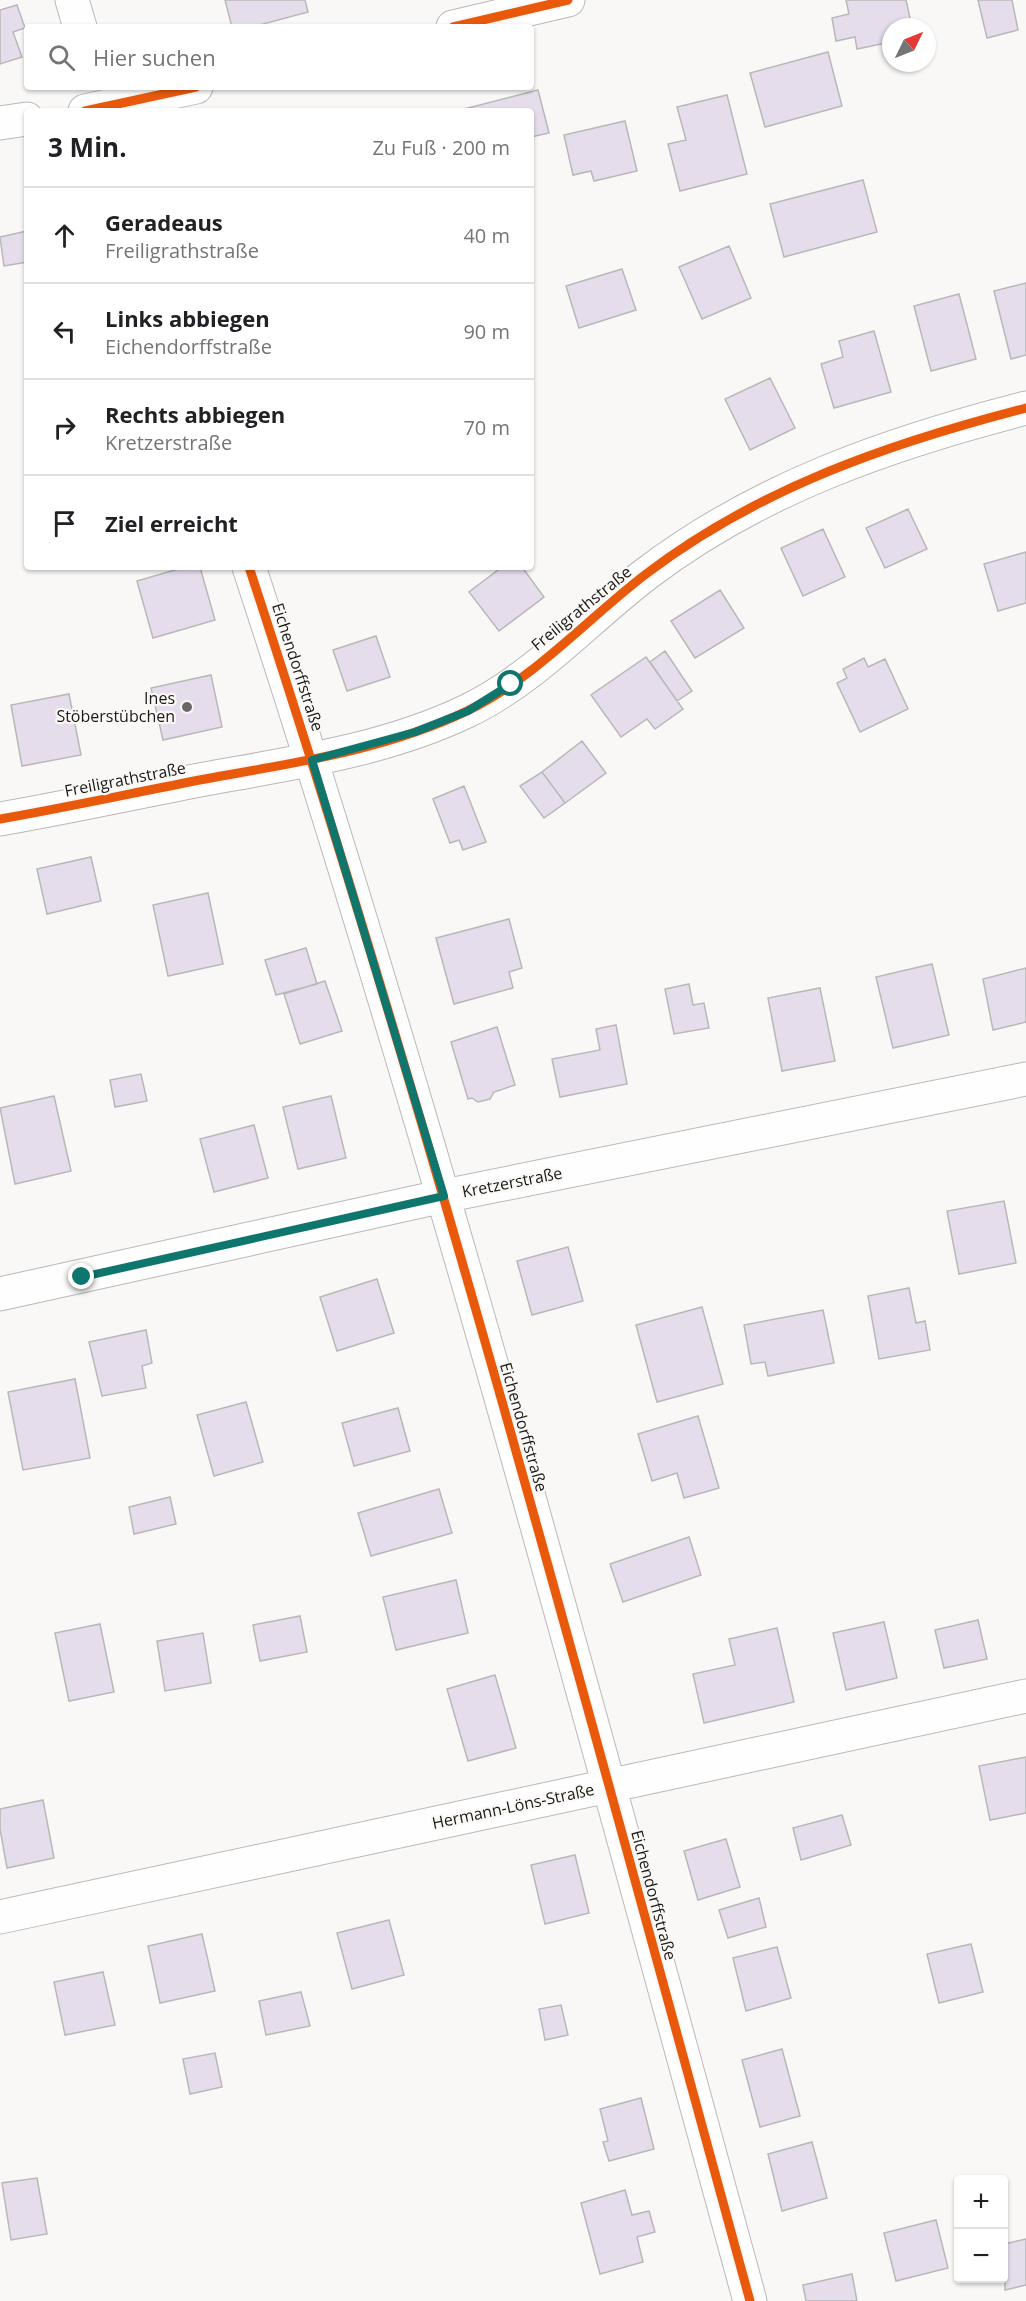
<!DOCTYPE html>
<html lang="de">
<meta charset="utf-8">
<style>
body{margin:0;font-family:"Open Sans",sans-serif;background:#f6f6f6;color:#202124}
.controls{position:absolute;right:18px;bottom:18px;display:grid;overflow:hidden;border-radius:6px;box-shadow:0 2px 4px #0004}
.controls button{width:54px;height:54px;display:grid;place-items:center;padding:0;border:0;border-bottom:2px solid #e0e0e0;background:#fff;color:#202124;font:30px sans-serif}
.compass{position:absolute;left:882px;top:18px;width:54px;height:54px;border-radius:50%;background:#fff;box-shadow:0 2px 4px #0004;rotate:47deg}
.stop{position:absolute;width:18px;height:18px;margin:-14px;border:4px solid #0f766e;border-radius:50%;background:#fff}
.stop.end{background:#0f766e;border-color:#fff;box-shadow:0 2px 6px #0008}
.list{margin:0;padding:0;list-style:none}
h2{display:flex;justify-content:space-between;align-items:center;height:78px;margin:0;padding:0 24px;font-size:26px}
h2 small{font-size:20px;font-weight:400;color:#757577}
.list li{display:grid;grid-template-columns:39px 1fr auto;gap:18px;align-items:center;box-sizing:border-box;height:96px;padding:0 24px;border-top:2px solid #e0e0e0}
.list b{display:block;font-size:22px;white-space:nowrap}
.list p{margin:0;font-size:20px;white-space:nowrap;color:#757577}
.list em{font-size:20px;font-style:normal;color:#757577}
.icon{flex:none;width:33px;height:33px;fill:none;stroke:currentColor;stroke-width:2;stroke-linecap:round;stroke-linejoin:round}
.map{position:relative;flex:none;width:1026px;height:2301px;overflow:hidden}
.search{position:absolute;background:#fff;box-shadow:0 2px 4px #0004;left:24px;top:24px;width:510px;height:66px;display:flex;align-items:center;gap:15px;box-sizing:border-box;padding:0 21px;border-radius:6px;color:#757577;font-size:22px}
.panel{position:absolute;background:#fff;box-shadow:0 2px 4px #0004;left:24px;top:108px;width:510px;height:462px;border-radius:6px}
.map>svg:first-child{display:block}
.building{fill:#e5ddec;stroke:#b9b8b8;stroke-width:1.5}
.lines{fill:none;stroke-linecap:round;stroke-linejoin:round}
.minor-casing{stroke:#b9b9b7;stroke-width:35}
.minor{stroke:#fefefe;stroke-width:33}
.cycleway-casing{stroke:#faf8f5;stroke-width:13}
.cycleway{stroke:#e8590c;stroke-width:9}
.route{stroke:#0f766e;stroke-width:8}
.poi-dot{fill:#696866;stroke:#faf8f5;stroke-width:2}
.labels{text-anchor:middle;dominant-baseline:central;stroke-width:4.5;stroke-linejoin:round;paint-order:stroke}
.street-label{font-size:16px;fill:#1b1a19;stroke:#faf8f5}
.poi-label{font-size:16px;fill:#1b1a19;stroke:#faf8f5;text-anchor:end}
</style>
<div class="map">
<svg width="1026" height="2301" viewBox="0 0 1026 2301">
<rect width="100%" height="100%" fill="#f9f8f6"/>
<path class="building" d="M225 0H305L308 12 252 27H232Z
M846 0H906L912 27H891V42L857 49 855 37 836 41 832 18 849 14Z
M978 0H1012L1018 30 987 38Z
M17 5 25 28 13 32 22 57 0 64V10Z
M828 52 842 106 765 127 750 73Z
M538 90 549 133 531 137V111H456Z
M727 95 747 174 680 191 668 144 686 140 677 107Z
M625 121 637 171 594 181 591 171 573 175 564 135Z
M863 180 877 232 784 257 770 204Z
M27 231V262L4 266 0 237Z
M729 246 751 298 702 319 679 267Z
M622 269 636 310 579 328 566 286Z
M1026 283V355L1011 359 994 291Z
M959 294 976 359 931 371 914 306Z
M874 331 891 392 834 408 821 364 843 357 839 341Z
M770 378 795 428 750 450 725 399Z
M908 509 927 549 885 568 866 528Z
M823 529 845 577 803 596 781 548Z
M1026 552V603L998 611 984 564Z
M185 567H200L215 620 153 638 137 581Z
M502 567H522L544 597 499 631 469 592Z
M720 590 744 628 695 658 671 621Z
M376 636 390 677 347 691 333 650Z
M665 651 692 691 677 701 650 662Z
M646 657 683 709 655 729 647 719 621 737 591 695Z
M864 658 868 667 885 659 908 709 860 732 837 683 847 678 843 669Z
M211 675 222 727 163 740 151 688Z
M69 694 81 755 22 766 11 705Z
M582 741 606 773 565 803 542 772Z
M542 772 565 803 544 818 520 786Z
M464 786 486 842 463 850 459 840 450 843 433 799Z
M91 857 101 901 47 914 37 869Z
M208 893 223 964 168 976 153 905Z
M509 919 522 968 509 972 513 988 454 1004 436 938Z
M306 948 317 984 276 995 265 960Z
M932 964 949 1035 893 1048 876 977Z
M1026 968V1022L993 1030 983 979Z
M325 981 342 1031 300 1044 284 994Z
M689 984 693 1005 704 1003 709 1028 674 1034 665 989Z
M820 988 835 1061 782 1071 768 998Z
M616 1025 627 1084 560 1097 552 1059 600 1050 596 1029Z
M497 1027 515 1085 494 1092 490 1099 478 1102 472 1098 468 1099 451 1042Z
M141 1074 147 1101 115 1107 110 1080Z
M54 1096 71 1171 15 1184 0 1108Z
M331 1096 346 1158 298 1169 283 1107Z
M254 1125 268 1178 214 1192 200 1139Z
M1004 1201 1016 1263 959 1274 947 1211Z
M568 1247 583 1301 532 1315 517 1261Z
M377 1279 394 1333 337 1351 320 1297Z
M909 1288 916 1323 925 1321 930 1350 879 1359 868 1296Z
M702 1307 723 1384 657 1402 636 1325Z
M823 1310 834 1363 768 1376 765 1362 751 1364 744 1325Z
M146 1330 152 1363 142 1366 146 1388 102 1396 89 1342Z
M75 1379 90 1458 23 1470 8 1392Z
M246 1402 263 1462 214 1476 197 1415Z
M398 1408 410 1451 354 1466 342 1423Z
M698 1416 719 1488 684 1498 677 1473 652 1481 638 1434Z
M439 1489 452 1533 371 1556 358 1513Z
M170 1497 176 1524 134 1534 129 1507Z
M689 1537 701 1575 623 1602 610 1564Z
M456 1580 468 1633 396 1650 383 1597Z
M300 1616 307 1652 260 1661 253 1625Z
M978 1620 987 1659 944 1668 935 1630Z
M884 1622 897 1678 846 1690 833 1633Z
M100 1624 114 1692 69 1701 55 1633Z
M777 1628 794 1702 704 1723 693 1674 735 1665 729 1639Z
M203 1633 211 1683 165 1691 157 1641Z
M495 1675 516 1748 468 1761 447 1689Z
M1026 1757V1813L990 1820 979 1766Z
M43 1800 54 1858 7 1868 0 1829V1809Z
M842 1815 851 1845 801 1860 793 1828Z
M726 1839 740 1887 698 1900 684 1851Z
M575 1855 589 1913 545 1924 531 1865Z
M759 1898 766 1927 728 1938 719 1910Z
M389 1920 404 1975 352 1989 337 1933Z
M202 1934 215 1991 160 2003 148 1946Z
M971 1944 983 1992 939 2003 927 1954Z
M777 1947 791 1998 746 2011 733 1958Z
M103 1972 115 2025 65 2035 54 1982Z
M301 1992 310 2026 266 2035 259 2001Z
M561 2005 568 2035 545 2040 539 2009Z
M782 2049 800 2116 760 2127 742 2060Z
M215 2053 222 2087 190 2094 183 2059Z
M641 2098 654 2149 609 2161 603 2142 608 2141 600 2109Z
M812 2142 827 2198 782 2211 768 2154Z
M37 2178 47 2234 11 2240 2 2183Z
M625 2190 632 2215 649 2211 655 2232 637 2237 643 2262 600 2274 581 2203Z
M936 2220 948 2268 896 2281 884 2233Z
M1026 2239V2285L1005 2290 1004 2244Z
M852 2274 857 2301H806L803 2285Z"/>
<g class="lines">
<g class="minor-casing">
<path id="minor" d="M72 0 80 27
M453 27 568 0
M85 111 196 87
M0 123 27 119
M249 567C437 1139 591 1721 750 2301
M0 819C69 807 137 792 205 779 293 763 386 750 467 711 534 679 587 619 646 574 759 488 890 443 1026 408
M0 1294 444 1196 1026 1079
M0 1917 1026 1696"/>
</g>
<use href="#minor" class="minor"/>
<g class="cycleway-casing">
<path id="cycleway" d="M453 27 568 0
M85 111 196 87
M249 567C437 1139 591 1721 750 2301
M0 819C69 807 137 792 205 779 293 763 386 750 467 711 534 679 587 619 646 574 759 488 890 443 1026 408"/>
</g>
<use href="#cycleway" class="cycleway"/>
</g>
<g class="lines">
<path class="route" d="M82 1277 444 1196 312 760 415 732 468 711 511 684"/>
</g>
<circle class="poi-dot" cx="187" cy="707" r="6"/>
<g class="labels">
<g class="street-label">
<text transform="translate(581 608) rotate(-39)">Freiligrathstraße</text>
<text transform="translate(298 667) rotate(72)">Eichendorffstraße</text>
<text transform="translate(125 779) rotate(-11)">Freiligrathstraße</text>
<text transform="translate(512 1182) rotate(-11)">Kretzerstraße</text>
<text transform="translate(524 1427) rotate(74)">Eichendorffstraße</text>
<text transform="translate(513 1806) rotate(-12)">Hermann-Löns-Straße</text>
<text transform="translate(654 1895) rotate(75)">Eichendorffstraße</text>
</g>
<g class="poi-label">
<text x="175" y="698">Ines<tspan x="175" dy="18">Stöberstübchen</tspan></text>
</g>
</g>
</svg>
<div class="controls">
<button>+</button>
<button>−</button>
</div>
<svg class="compass" viewBox="-18 -18 36 36"><path d="M0-13l5 13h-10z" fill="#e53935"/><path d="M0 13l5-13h-10z" fill="#757577"/></svg>
<div class="stop" style="left:511px;top:684px"></div>
<div class="stop end" style="left:82px;top:1277px"></div>
<div class="search"><svg class="icon" aria-label="search" viewBox="0 0 24 24"><circle cx="10" cy="10" r="6"/><path d="M15 15l6 6"/></svg>Hier suchen</div>
<section class="panel">
<h2>3 Min.<small>Zu Fuß · 200 m</small></h2>
<ul class="list">
<li><svg class="icon" aria-label="ahead" viewBox="0 0 24 24"><path d="M12 20V5M6 11l6-6 6 6"/></svg><div><b>Geradeaus</b><p>Freiligrathstraße</p></div><em>40 m</em></li>
<li><svg class="icon" aria-label="left" viewBox="0 0 24 24"><path d="M17 20v-9H6M10 6l-5 5 5 5"/></svg><div><b>Links abbiegen</b><p>Eichendorffstraße</p></div><em>90 m</em></li>
<li><svg class="icon" aria-label="right" viewBox="0 0 24 24"><path d="M7 20v-9h11M14 6l5 5-5 5"/></svg><div><b>Rechts abbiegen</b><p>Kretzerstraße</p></div><em>70 m</em></li>
<li><svg class="icon" aria-label="arrive" viewBox="0 0 24 24"><path d="M6 21V4h12l-3 4 3 4H6"/></svg><div><b>Ziel erreicht</b></div></li>
</ul>
</section>
</div>
